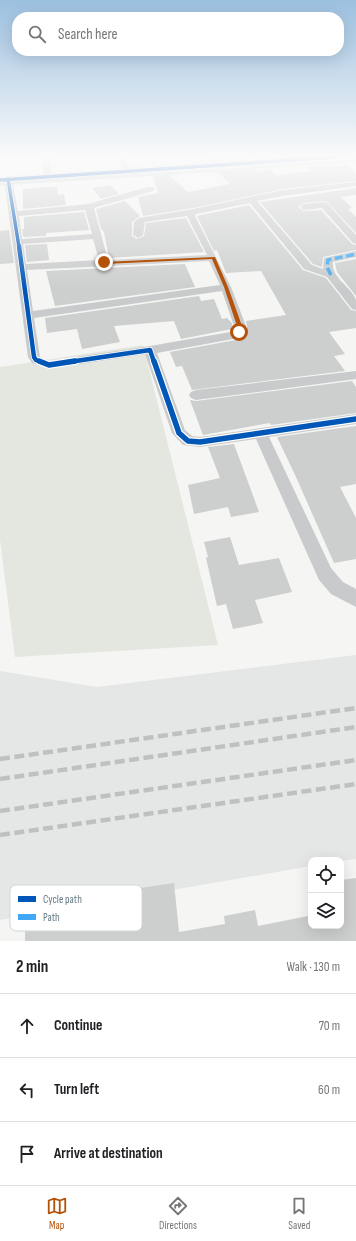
<!DOCTYPE html>
<meta charset="utf-8">
<style>
body{margin:0;font-family:"Sofia Sans Condensed",sans-serif;background:#f2f2f2;color:#202124}
.controls{position:absolute;right:12px;bottom:12px;display:grid;overflow:hidden;border-radius:8px;box-shadow:0 4px 16px #0002}
.controls button{width:36px;height:36px;display:grid;place-items:center;padding:0;border:0;border-bottom:1px solid #e0e0e0;background:#fff;color:#202124;font:20px sans-serif}
.stop{position:absolute;width:12px;height:12px;margin:-9px;border:3px solid #b45309;border-radius:50%;background:#fff}
.stop.end{background:#b45309;border-color:#fff;box-shadow:0 1px 4px #0008}
.list{margin:0;padding:0;list-style:none}
h2{display:flex;justify-content:space-between;align-items:center;height:52px;margin:0;padding:0 16px;font-size:17px}
h2 small{font-size:13px;font-weight:400;color:#757577}
.list li{display:grid;grid-template-columns:26px 1fr auto;gap:12px;align-items:center;box-sizing:border-box;height:64px;padding:0 16px;border-top:1px solid #e0e0e0}
.list b{display:block;font-size:15px;white-space:nowrap}
.list em{font-size:13px;font-style:normal;color:#757577}
.icon{flex:none;width:22px;height:22px;fill:none;stroke:currentColor;stroke-width:2;stroke-linecap:round;stroke-linejoin:round}
.map{position:relative;flex:none;width:356px;height:941px;overflow:hidden}
.search{position:absolute;background:#fff;box-shadow:0 4px 16px #0002;left:12px;right:12px;top:12px;height:44px;display:flex;align-items:center;gap:10px;box-sizing:border-box;padding:0 14px;border-radius:16px;color:#757577;font-size:15px}
.sheet{height:244px;background:#fff}
nav{display:flex;justify-content:space-around;align-items:center;box-sizing:border-box;height:56px;border-top:1px solid #e0e0e0;background:#fff;font-size:11px;color:#757577}
nav a{display:grid;justify-items:center;gap:2px}
nav .on{color:#b45309}
.map>svg:first-child{display:block}
.built{fill:#e5e6e6}
.green{fill:#e4e7e0}
.lines{fill:none;stroke-linecap:round;stroke-linejoin:round}
.stream{stroke:#cad3d5;stroke-width:3}
.building{fill:#cdcece}
.minor{fill:#c9cacb;fill-rule:evenodd}
.tertiary{fill:#c9cacb;fill-rule:evenodd}
.rail{stroke:#bfc0c1;stroke-width:4.5;stroke-dasharray:10 4.5;stroke-linecap:butt}
.quiet{stroke:#3fa9f5;stroke-width:3.5;stroke-dasharray:8 3.5;stroke-linecap:butt}
.cycleway-far2-casing{stroke:#fff;stroke-width:5}
.cycleway-far1-casing{stroke:#fff;stroke-width:6}
.cycleway-casing{stroke:#fff;stroke-width:8}
.cycleway-far2{stroke:#0057b8;stroke-width:3.5}
.cycleway-far1{stroke:#0057b8;stroke-width:4.5}
.cycleway{stroke:#0057b8;stroke-width:5.5}
.route{fill:#b45309}
.key{fill:#fff;stroke:#d0d7da;stroke-width:1}
.key-label{font-size:11px;fill:#647984}
</style>
<div class="map">
<svg width="356" height="941" viewBox="0 0 356 941">
<rect width="100%" height="100%" fill="#f5f5f3"/>
<path class="built" d="M356 655V859L341 861V860H311V866L0 920V671L97 687Z"/>
<path class="green" d="M143 345 218 645 15 657 0 540V367Z"/>
<g class="lines">
<path class="stream" d="M248 168 356 161
M0 184 223 170"/>
</g>
<path class="building" d="M204 157H247L248 158 208 161Z
M332 165 333 166 348 165 356 174V181L283 189 193 208 143 216 138 197 158 193 153 176 166 173 188 192 230 184 216 170 254 167 256 171 270 169 276 175 311 171 307 167Z
M110 185 119 194 101 199 92 188Z
M48 187H57L58 195 64 194 66 205 23 209V189Z
M356 188V195L341 197 352 208 348 209 356 217V233L327 202 324 201 304 203 298 207 304 211 321 210 352 244 356 245V250L323 257 322 267 313 264 260 202Z
M125 201 140 216 132 222V236L137 239 144 236 146 223 186 218 204 252 109 258 104 232 101 229 96 209Z
M249 205 303 270 326 278 351 310 356 311V328L329 332 345 354 334 356 345 371 192 390 182 366 176 367 170 352 236 340 241 337 246 332 247 326 246 321 286 315 261 271 226 273 217 250 214 251 197 216Z
M84 212 89 230 46 233V236L23 237 22 229H24V217Z
M9 230 14 263 0 264V231Z
M47 244 49 260 27 262 25 245Z
M356 259V296L337 272 335 263Z
M185 264 195 287 55 306 46 271Z
M199 296 201 301 214 299 222 319 227 318 232 323V329L181 339 174 321 114 326 120 342 82 349 77 329 47 333 45 318Z
M352 381 356 387V413L271 425 270 423 203 435 190 400 196 401Z
M356 426V484L340 487 356 518V559L334 563 296 477 277 437Z
M234 444 259 512 231 517 228 507 194 514 188 485 220 478 208 447Z
M230 537 239 565 279 558 292 592 255 600 263 623 233 629 226 604 217 606 206 558 208 557 204 542Z
M356 878V941H25V910L67 901 68 924 127 911 126 890 174 883 179 932 225 924 224 916 255 910 258 926 308 916 310 926H341V880Z"/>
<g class="lines">
<path class="minor" d="M42 157H50L52 176 51 178H48L44 176Z
M118 157H126L131 172 130 174H124Z
M5 177H11L12 179 18 211 88 204 147 187H153L154 189 153 191 94 208 108 260 207 255 187 216 145 222 143 235 138 238 133 235 134 222 139 218 193 209 283 190 356 182V186L283 196 257 201 312 265 323 269 324 258 356 251V257L333 262C331 278 352 287 356 300 356 303 356 307 356 310L352 309 327 277 304 269 250 203 196 214 195 216 231 287 246 326C244 334 241 337 233 339L157 353 185 430 192 436 200 437 356 414V424L269 437 331 568 343 582 356 589V607L331 594 319 580 256 439 200 447 183 445 172 433 145 354 49 369 32 363 28 357 4 179ZM85 210 92 234 22 239 19 216ZM93 239 99 260 26 264 23 244ZM209 261 220 285 33 311 27 270ZM222 291 234 326 233 330 230 332 150 346 50 361 40 357 34 318Z
M324 202 327 203 356 235V244L353 243 322 208 304 210 300 207 304 204Z
M356 371V379L196 400 191 398 189 395 191 392 196 390Z"/>
<path class="tertiary" d="M291 157H340L335 160 0 183V177Z"/>
<path class="rail" d="M0 759 356 708
M0 779 356 727
M0 811 356 760
M0 835 356 784"/>
<path class="quiet" d="M331 275 327 267 328 260 356 254"/>
<g class="cycleway-far2-casing">
<path id="cycleway-far2" d="M8 179 19 247
M0 180 335 157"/>
</g>
<g class="cycleway-far1-casing">
<path id="cycleway-far1" d="M19 246 34 357 36 360 41 362
M69 362 150 350 154 362"/>
</g>
<g class="cycleway-casing">
<path id="cycleway" d="M39 361 49 365 75 361
M154 361 179 433 188 441 200 442 356 419"/>
</g>
<use href="#cycleway-far2" class="cycleway-far2"/>
<use href="#cycleway-far1" class="cycleway-far1"/>
<use href="#cycleway" class="cycleway"/>
</g>
<linearGradient id="sky" x2="0" y2="1"><stop stop-color="#9cc0e0"/><stop offset="0.54" stop-color="#fafafa"/><stop offset="1" stop-color="#fafafa" stop-opacity="0"/></linearGradient>
<rect width="356" height="289" fill="url(#sky)"/>
<path class="route" d="M215 257 228 287 242 326 241 333 237 332V326L224 287 212 259 104 264 102 262Z"/>
<rect x="10" y="885" width="132" height="46" rx="6" class="key"/>
<rect x="18" y="896" width="18" height="6" fill="#0057b8"/>
<rect x="18" y="914" width="18" height="6" fill="#3fa9f5"/>
<g class="key-label">
<text x="43" y="903">Cycle path</text>
<text x="43" y="921">Path</text>
</g>
</svg>
<div class="controls">
<button><svg class="icon" aria-label="locate" viewBox="0 0 24 24"><circle cx="12" cy="12" r="6"/><path d="M12 2v4M12 18v4M2 12h4M18 12h4"/></svg></button>
<button><svg class="icon" aria-label="layers" viewBox="0 0 24 24"><path d="M12 4l9 5-9 5-9-5zM3 14l9 5 9-5"/></svg></button>
</div>
<div class="stop" style="left:239px;top:332px"></div>
<div class="stop end" style="left:104px;top:262px"></div>
<div class="search"><svg class="icon" aria-label="search" viewBox="0 0 24 24"><circle cx="10" cy="10" r="6"/><path d="M15 15l6 6"/></svg>Search here</div>
</div>
<section class="sheet">
<h2>2 min<small>Walk · 130 m</small></h2>
<ul class="list">
<li><svg class="icon" aria-label="ahead" viewBox="0 0 24 24"><path d="M12 20V5M6 11l6-6 6 6"/></svg><div><b>Continue</b></div><em>70 m</em></li>
<li><svg class="icon" aria-label="left" viewBox="0 0 24 24"><path d="M17 20v-9H6M10 6l-5 5 5 5"/></svg><div><b>Turn left</b></div><em>60 m</em></li>
<li><svg class="icon" aria-label="arrive" viewBox="0 0 24 24"><path d="M6 21V4h12l-3 4 3 4H6"/></svg><div><b>Arrive at destination</b></div></li>
</ul>
</section>
<nav>
<a class="on"><svg class="icon" aria-label="map" viewBox="0 0 24 24"><path d="M3 6l6-2 6 2 6-2v14l-6 2-6-2-6 2zM9 4v14M15 6v14"/></svg>Map</a>
<a><svg class="icon" aria-label="directions" viewBox="0 0 24 24"><path d="M12 3l9 9-9 9-9-9zM9 14v-3h6M13 9l2 2-2 2"/></svg>Directions</a>
<a><svg class="icon" aria-label="saved" viewBox="0 0 24 24"><path d="M7 4h10v16l-5-4-5 4z"/></svg>Saved</a>
</nav>
